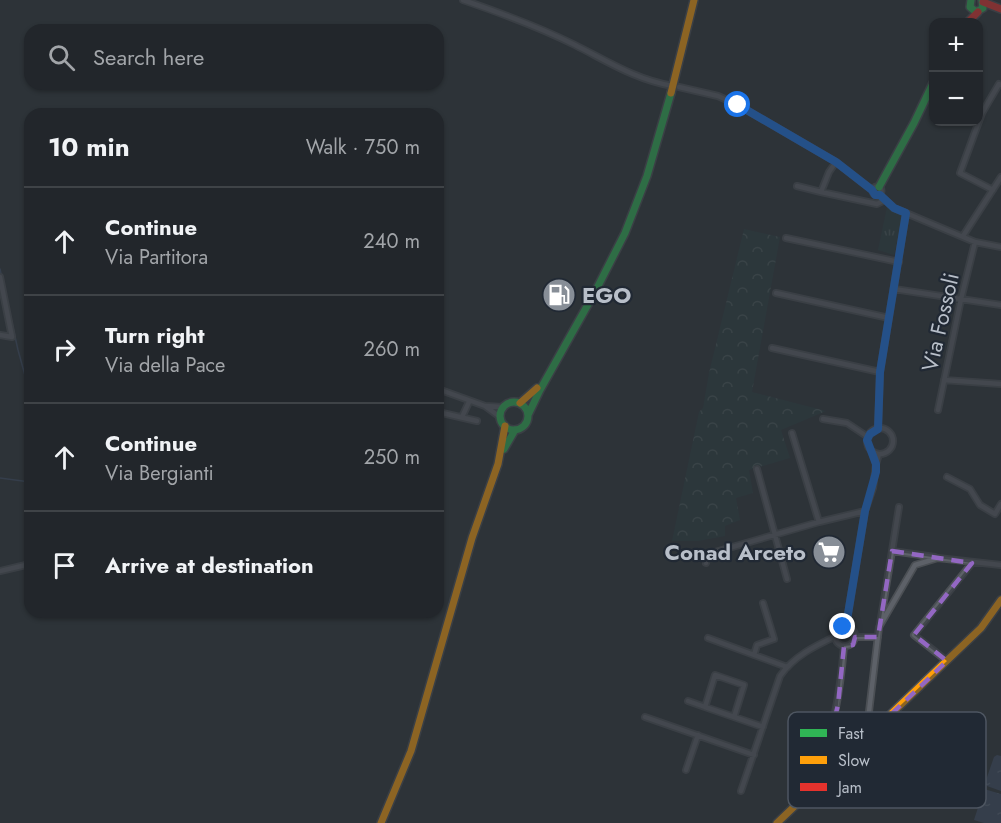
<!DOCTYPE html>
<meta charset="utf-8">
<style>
body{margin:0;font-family:Jost,sans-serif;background:#2a2e33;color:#f1f3f6}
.controls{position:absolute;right:18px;top:18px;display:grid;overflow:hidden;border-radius:12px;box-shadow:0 2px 4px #0004}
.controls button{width:54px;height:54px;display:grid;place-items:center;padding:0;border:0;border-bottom:2px solid #3f4347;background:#22262b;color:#f1f3f6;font:30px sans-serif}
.stop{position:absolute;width:18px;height:18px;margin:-14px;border:4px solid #1a73e8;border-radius:50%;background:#fff}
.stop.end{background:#1a73e8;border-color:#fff;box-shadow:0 2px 6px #0008}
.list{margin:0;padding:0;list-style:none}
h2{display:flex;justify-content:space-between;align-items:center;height:78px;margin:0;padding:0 24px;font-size:26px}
h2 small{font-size:20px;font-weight:400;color:#a2a5a9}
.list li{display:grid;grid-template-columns:39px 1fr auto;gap:18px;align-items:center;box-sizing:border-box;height:108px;padding:0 24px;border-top:2px solid #3f4347}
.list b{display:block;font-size:22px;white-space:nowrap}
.list p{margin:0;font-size:20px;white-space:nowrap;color:#a2a5a9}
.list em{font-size:20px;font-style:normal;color:#a2a5a9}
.icon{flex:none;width:33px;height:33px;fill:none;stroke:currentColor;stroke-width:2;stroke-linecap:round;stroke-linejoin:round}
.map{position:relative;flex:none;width:1001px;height:823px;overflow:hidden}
.search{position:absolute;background:#22262b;box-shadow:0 2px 4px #0004;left:24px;top:24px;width:420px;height:66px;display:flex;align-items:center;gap:15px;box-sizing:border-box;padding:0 21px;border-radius:18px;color:#a2a5a9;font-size:22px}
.panel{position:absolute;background:#22262b;box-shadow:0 2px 4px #0004;left:24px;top:108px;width:420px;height:510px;border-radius:18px}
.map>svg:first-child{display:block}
.grass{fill:url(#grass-tufts)}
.park{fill:url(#park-crowns)}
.water{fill:url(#water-ripples)}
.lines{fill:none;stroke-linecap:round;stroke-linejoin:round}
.stream{stroke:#3e4c62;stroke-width:1.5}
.street-casing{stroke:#4b4f54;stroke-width:8}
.fast-casing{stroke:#4b4f54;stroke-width:10}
.slow-casing{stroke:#4b4f54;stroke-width:10}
.jam-casing{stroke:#4b4f54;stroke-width:10}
.street{stroke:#5d6168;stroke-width:4.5}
.fast{stroke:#30b455;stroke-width:7}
.slow{stroke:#ff9f0a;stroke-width:7}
.jam{stroke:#e5322d;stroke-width:7}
.route{stroke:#1a73e8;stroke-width:8}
.marked{fill:none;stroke:#9367c3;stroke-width:4.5;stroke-dasharray:12 8;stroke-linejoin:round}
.labels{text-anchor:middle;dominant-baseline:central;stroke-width:4.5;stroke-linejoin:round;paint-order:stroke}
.poi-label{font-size:22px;font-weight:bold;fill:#b8bfc9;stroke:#212934;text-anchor:start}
.street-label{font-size:22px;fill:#b8bfc9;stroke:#212934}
.key{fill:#212934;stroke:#4e5661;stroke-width:1.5}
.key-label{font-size:16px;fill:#b8bfc9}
</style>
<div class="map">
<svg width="1001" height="823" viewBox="0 0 1001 823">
<defs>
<pattern id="grass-tufts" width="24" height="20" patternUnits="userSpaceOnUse" patternTransform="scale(1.5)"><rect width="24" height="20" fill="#2b3d3f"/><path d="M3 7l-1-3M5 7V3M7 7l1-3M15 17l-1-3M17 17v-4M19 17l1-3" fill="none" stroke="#485759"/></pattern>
<pattern id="park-crowns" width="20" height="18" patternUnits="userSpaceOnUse" patternTransform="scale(1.5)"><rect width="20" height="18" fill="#2b3d3f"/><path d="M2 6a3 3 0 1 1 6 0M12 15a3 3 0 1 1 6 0" fill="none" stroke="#485759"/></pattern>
<pattern id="water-ripples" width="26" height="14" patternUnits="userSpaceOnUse" patternTransform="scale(1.5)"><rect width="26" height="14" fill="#3e4c62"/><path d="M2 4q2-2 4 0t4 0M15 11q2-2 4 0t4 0" fill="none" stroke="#586477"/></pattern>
</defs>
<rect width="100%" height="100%" fill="#2d3339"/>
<path class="grass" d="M887 207 902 216 894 255 878 250Z"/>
<path class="park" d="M744 229 780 237 752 392 826 411 781 430 790 458 749 470 753 493 736 498 740 520 725 526V536L698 541H672L699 412 703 408 709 373Z"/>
<path class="water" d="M997 755 1001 756V791L987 786 985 783 994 757Z
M984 789 1001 794V823H984L974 820Z"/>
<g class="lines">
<path class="stream" d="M0 269 18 350 26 379 30 426
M0 478 30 482"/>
<g class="street-casing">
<path id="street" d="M463 0C501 13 539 27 575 45 607 61 636 80 673 86
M679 87 718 96 738 105 836 162 872 190
M797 186 821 192 829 172 836 162
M872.5 191a4.5 4.5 0 1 1 9 0a4.5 4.5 0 1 1-9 0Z
M993 190 960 173 982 113 999 84 1001 85
M821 192 877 204 885 200
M880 195 894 208 906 213 975 242 1001 247
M963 236 1001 177
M786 238 899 262
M0 277 12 337 0 335
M894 289 1001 305
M776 293 889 318
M772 348 880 372
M944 380 1001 384
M438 389 485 406
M938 410 961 299 975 242
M438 412 477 421
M462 417 469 402
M500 417 485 406 503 407
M823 419 847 423 868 437
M867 441a13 13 0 1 1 26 0a13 13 0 1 1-26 0Z
M878 429 880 372 906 213
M792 433 819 522
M873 452 876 464 879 454
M757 469 787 579
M947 477 970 489 980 505 995 514 1001 504
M892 551 899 507
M706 563 708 556 715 552 819 522 865 511
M0 571 30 564
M880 624 892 551 935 557
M846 626 865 511 873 488 876 464
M835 636a10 10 0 1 1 20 0a10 10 0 1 1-20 0Z
M855 637H878
M708 638 787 667
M754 655 757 645 774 639 763 603
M947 661 914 635 972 563
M688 701 705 707
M645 717 754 755
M734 717 744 685 715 675 705 707 763 727
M866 737 879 627 915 565 938 558 1001 565
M686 770 698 735
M815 785C832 736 840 696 844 646
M741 791 780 676C794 656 815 646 836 636"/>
</g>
<g class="fast-casing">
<path id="fast" d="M971 0 970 7 976 12 983 8 982 0
M879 187 914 123 934 81
M500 416a14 14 0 1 1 28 0a14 14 0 1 1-28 0Z
M528 415 540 390 595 292 625 233 647 176 671 93
M504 449 515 430"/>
</g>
<g class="slow-casing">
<path id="slow" d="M671 93 694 0
M520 403 537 388
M381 823 411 751 472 538 498 464 505 426
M777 823 981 628 1001 600"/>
</g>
<g class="jam-casing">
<path id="jam" d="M983 2 1001 9
M968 22 978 12"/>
</g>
<use href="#street" class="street"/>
<use href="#fast" class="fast"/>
<use href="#slow" class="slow"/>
<use href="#jam" class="jam"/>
</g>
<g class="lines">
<path class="route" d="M738 105 836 162 872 190 875 195H880L894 208 906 213 880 372 878 429 870 434 867 440 876 464V472L865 511 846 626 843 627"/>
</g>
<path d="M0 0H1001V823H0ZM892 551 972 563 914 635 947 661 839 764 825 757 838 705 844 646 853 645 855 637H878Z" fill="#2d3339" fill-opacity=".55" fill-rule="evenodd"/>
<path class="marked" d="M892 551 972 563 914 635 947 661 839 764 825 757 838 705 844 646 853 645 855 637H878Z"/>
<defs>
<g id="fuel-disc" transform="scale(1.725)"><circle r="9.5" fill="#878e97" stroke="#212934"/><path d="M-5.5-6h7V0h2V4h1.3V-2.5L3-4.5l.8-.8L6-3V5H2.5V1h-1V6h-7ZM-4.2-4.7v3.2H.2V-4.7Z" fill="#fff"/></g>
<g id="supermarket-disc" transform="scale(1.725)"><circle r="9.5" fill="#878e97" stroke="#212934"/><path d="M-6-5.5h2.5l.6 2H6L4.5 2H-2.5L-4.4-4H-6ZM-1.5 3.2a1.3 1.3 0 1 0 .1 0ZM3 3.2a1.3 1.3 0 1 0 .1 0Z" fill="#fff"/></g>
</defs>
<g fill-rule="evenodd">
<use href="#fuel-disc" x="559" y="295"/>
<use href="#supermarket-disc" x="829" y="552"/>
</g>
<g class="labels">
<g class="poi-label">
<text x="582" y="295">EGO</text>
<text x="806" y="552" text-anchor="end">Conad Arceto</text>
</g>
<g class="street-label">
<text transform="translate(940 322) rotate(-77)">Via Fossoli</text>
</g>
</g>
<rect x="788" y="712" width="198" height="96" rx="9" class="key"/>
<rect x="800" y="729" width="27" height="8" fill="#30b455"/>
<rect x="800" y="756" width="27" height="8" fill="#ff9f0a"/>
<rect x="800" y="783" width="27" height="8" fill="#e5322d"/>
<g class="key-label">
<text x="838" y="739">Fast</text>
<text x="838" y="766">Slow</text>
<text x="838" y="793">Jam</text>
</g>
</svg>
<div class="controls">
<button>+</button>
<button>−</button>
</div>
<div class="stop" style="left:738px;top:105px"></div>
<div class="stop end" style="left:843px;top:627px"></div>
<div class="search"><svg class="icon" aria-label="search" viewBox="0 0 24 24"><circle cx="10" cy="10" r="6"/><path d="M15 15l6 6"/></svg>Search here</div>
<section class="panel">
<h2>10 min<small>Walk · 750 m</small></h2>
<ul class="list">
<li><svg class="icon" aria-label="ahead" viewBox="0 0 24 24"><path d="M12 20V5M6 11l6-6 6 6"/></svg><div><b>Continue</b><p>Via Partitora</p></div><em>240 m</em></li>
<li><svg class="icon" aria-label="right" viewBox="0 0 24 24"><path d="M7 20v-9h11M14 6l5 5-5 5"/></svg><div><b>Turn right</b><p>Via della Pace</p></div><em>260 m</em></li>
<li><svg class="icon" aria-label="ahead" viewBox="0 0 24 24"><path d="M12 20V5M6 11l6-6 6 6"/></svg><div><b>Continue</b><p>Via Bergianti</p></div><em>250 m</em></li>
<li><svg class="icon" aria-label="arrive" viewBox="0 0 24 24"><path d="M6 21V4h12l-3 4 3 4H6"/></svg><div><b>Arrive at destination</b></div></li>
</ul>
</section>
</div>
